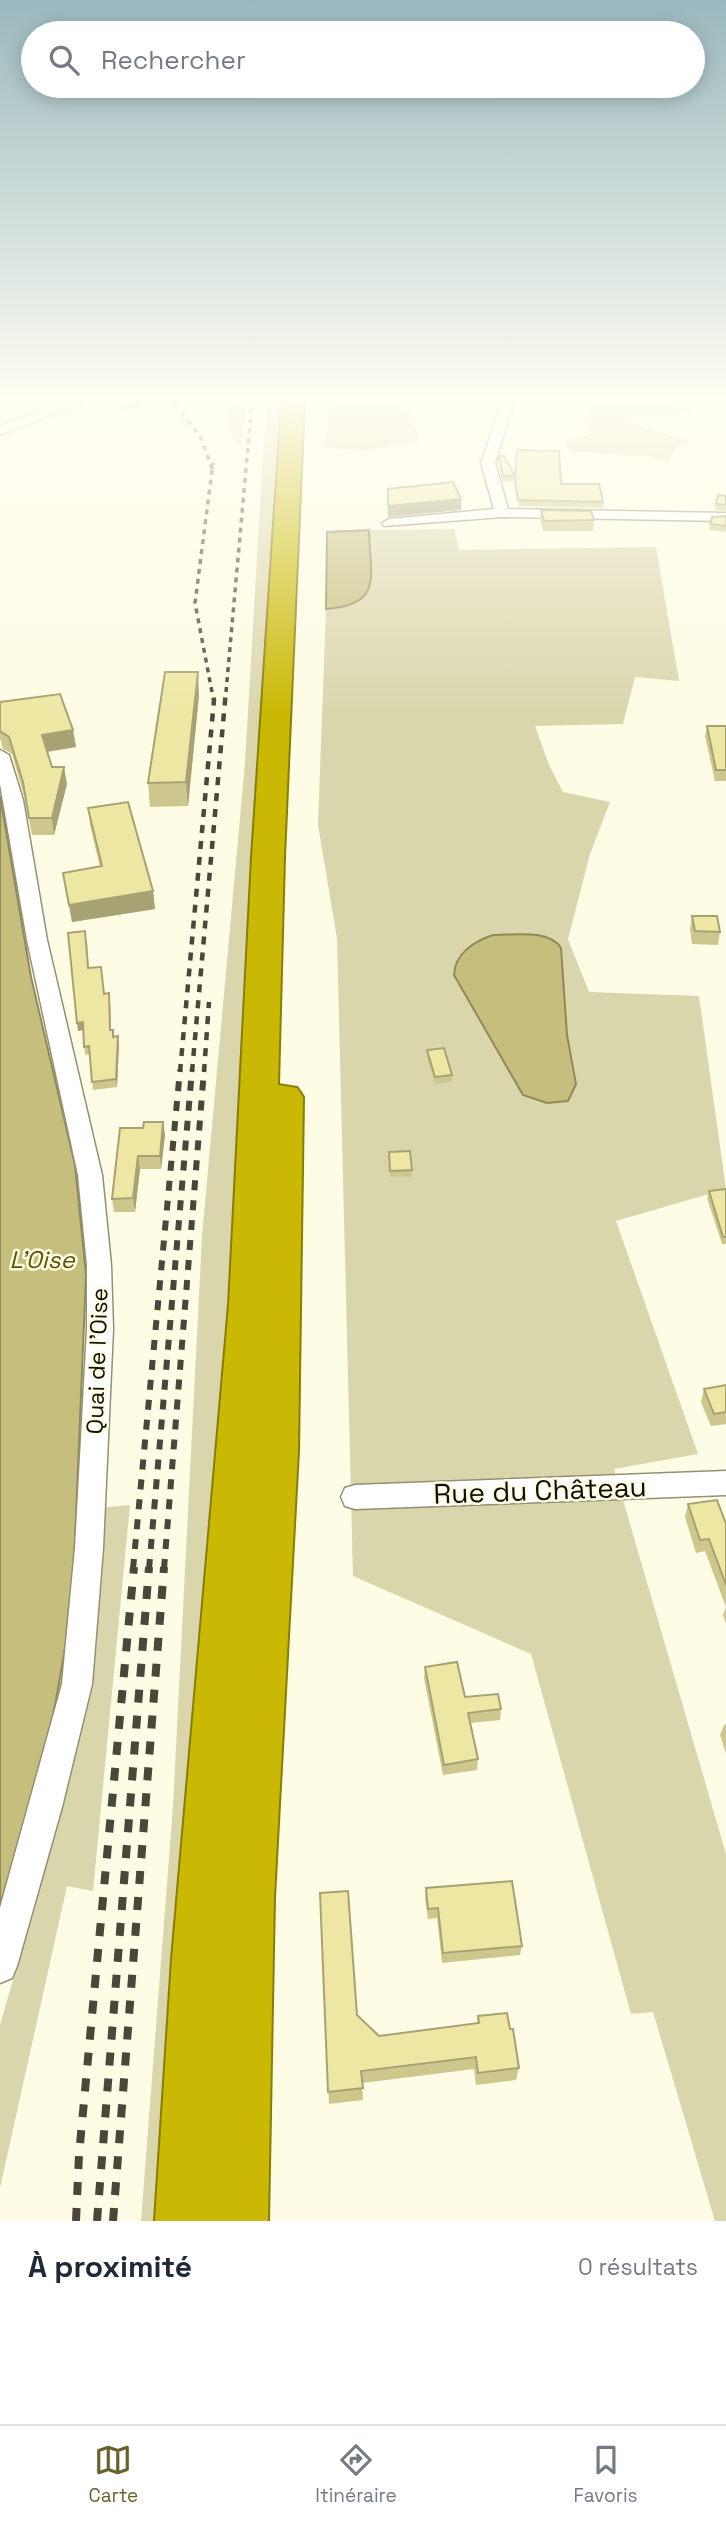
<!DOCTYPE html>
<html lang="fr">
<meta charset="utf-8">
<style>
body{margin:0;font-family:"Space Grotesk",sans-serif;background:#f6f6f7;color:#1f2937}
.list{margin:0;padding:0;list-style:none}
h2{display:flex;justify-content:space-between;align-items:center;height:91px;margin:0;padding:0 28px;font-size:30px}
h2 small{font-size:23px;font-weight:400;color:#747a83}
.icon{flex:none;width:38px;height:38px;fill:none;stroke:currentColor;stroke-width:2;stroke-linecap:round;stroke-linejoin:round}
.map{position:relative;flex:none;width:726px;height:2221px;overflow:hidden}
.search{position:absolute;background:#fff;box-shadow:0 4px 18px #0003;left:21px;right:21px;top:21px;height:77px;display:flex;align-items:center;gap:18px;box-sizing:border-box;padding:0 24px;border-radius:38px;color:#747a83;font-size:26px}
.sheet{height:203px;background:#fff}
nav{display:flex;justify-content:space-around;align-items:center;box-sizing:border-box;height:98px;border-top:2px solid #e0e1e3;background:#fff;font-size:19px;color:#747a83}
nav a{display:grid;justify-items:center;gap:4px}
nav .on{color:#68622e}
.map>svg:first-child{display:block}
.green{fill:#dad6ac;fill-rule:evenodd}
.water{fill:#c6be7d;stroke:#908a59;stroke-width:2}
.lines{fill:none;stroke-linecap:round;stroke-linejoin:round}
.street-casing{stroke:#939074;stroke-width:3}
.highway-casing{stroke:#897d05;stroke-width:4}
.street{fill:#fff;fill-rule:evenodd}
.highway{fill:#c9b804;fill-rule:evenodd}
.rail-far3{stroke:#48473a;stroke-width:3.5;stroke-dasharray:5 5;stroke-linecap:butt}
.rail-far2{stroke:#48473a;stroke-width:4.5;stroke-dasharray:8 8;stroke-linecap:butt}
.rail-far1{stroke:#48473a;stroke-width:6;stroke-dasharray:10 10;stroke-linecap:butt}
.rail{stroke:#48473a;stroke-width:8;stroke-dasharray:13 13;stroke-linecap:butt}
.wall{fill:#cdc78d}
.shaded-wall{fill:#a7a273}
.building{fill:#eee7a4;stroke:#a7a273;stroke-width:2}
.labels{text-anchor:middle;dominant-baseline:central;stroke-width:5;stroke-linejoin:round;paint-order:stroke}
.street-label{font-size:23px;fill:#111006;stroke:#fefce4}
.water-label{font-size:24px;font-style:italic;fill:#5d5502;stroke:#fefce4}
.near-street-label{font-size:28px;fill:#111006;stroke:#fefce4}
</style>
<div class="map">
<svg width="726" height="2221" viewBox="0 0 726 2221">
<rect width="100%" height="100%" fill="#fefce4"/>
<path class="green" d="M226 402H247L242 444H236L229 429Z
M266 402H282L275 465 265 764 203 1712 165 2221H141L173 1806 202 1236 245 763Z
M330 402H387L411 411 419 441 362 451 324 447Z
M634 402 691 408 692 412 625 417 638 426 686 440 689 445 677 446 668 462 647 456 569 451 565 441 593 433 584 426 591 404Z
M454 529 459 550 656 547 679 681 635 677 623 724 535 726 549 765 563 792 610 802 590 854 568 939 589 992 699 996 726 1189 616 1221 698 1454 614 1469 726 1854V2221H715L653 2012 631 2014 531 1654 353 1576 337 939 318 825 326 609C384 605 369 576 369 530ZM557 943 561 948 567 1035 576 1084 523 1095 454 975Z
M130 1505 93 1891 67 1886 0 2188V2025L42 1880 12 1874 67 1637 75 1510Z"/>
<path class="water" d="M369 530C370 576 384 605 326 609L327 532Z
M0 796 31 977 75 1165 86 1275 74 1564 67 1637 50 1734 0 1907Z
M493 935C513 935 549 929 561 948L567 1035 576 1084 568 1101 547 1103 523 1095 454 975C455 953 475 941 493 935Z"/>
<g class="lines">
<g class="street-casing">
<path id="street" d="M66 402H84L0 435V426Z
M502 402H514L495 463 508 509 726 513V521L502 517 384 526 382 523 389 519 494 509 481 463Z
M0 750 9 755 23 800 47 940 102 1175 111 1265 113 1329 103 1548 92 1684 62 1807 17 1966 12 1978 0 1983V1908L62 1684 75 1548 87 1329V1265L78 1175 27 940 0 784Z
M726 1471V1495L355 1509 345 1506 341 1497 345 1488 355 1485Z"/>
</g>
<g class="highway-casing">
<path id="highway" d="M282 402H304L284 857 278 1085 297 1088 303 1097 298 1451 274 1897 268 2221H155L172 1959 229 1305 252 857Z"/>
</g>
<use href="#street" class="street"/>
<use href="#highway" class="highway"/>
<path class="rail-far3" d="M175 405 200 436 214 473
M212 692 195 603 213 463
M226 692 252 402"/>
<path class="rail-far2" d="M180 1072 214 700 212 690
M192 1072 226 690
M204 1072 209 1002"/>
<path class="rail-far1" d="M133 1569 180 1070
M149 1569 192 1070
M164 1569 204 1070"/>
<path class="rail" d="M76 2221 79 2155 134 1567
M97 2221 149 1567
M113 2221 164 1567"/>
</g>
<path class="wall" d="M105 402H152L128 412Z
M517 450 561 484 603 502V508L518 506 515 485Z
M499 456 515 476V481L503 482 498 461Z
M726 496V511L715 510 716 504Z
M541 510 594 520 593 531H543L540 520Z
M726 516V532L709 530 712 517Z
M199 695 188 806 150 807 148 783Z
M0 702 73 730 76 747 47 752 52 767 67 784 54 835H32L25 799 12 754 3 749 0 738Z
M707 726H726V781H715L705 736Z
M88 808 153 891 155 909 72 922 63 873 100 867 90 825Z
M692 916 720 932 718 945 692 944 690 929Z
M87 939 89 968 104 994 110 1001 111 1030H113L114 1036 119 1044 117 1087 93 1090 90 1054 85 1055 83 1030 78 1031Z
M427 1050 452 1075V1082L435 1084 427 1057Z
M163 1122 165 1135 161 1169H140L135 1212H114L112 1199 143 1128Z
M389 1152 412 1170 411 1177H390Z
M726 1189V1244H722L707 1198 709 1191Z
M726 1385V1424L711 1426 701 1402 704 1389Z
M688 1504 726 1524V1624L723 1615 726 1607 705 1551 696 1553 685 1517Z
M425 1667 465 1697 501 1709 500 1720 470 1723 478 1759 477 1770 443 1775 424 1678Z
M726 1724V1753L720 1735 724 1725Z
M426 1888 522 1946 520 1955 442 1963 437 1918 428 1919 425 1898Z
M320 1893 357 2015 379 2036 477 2023 478 2016 510 2029 519 2068 516 2080 476 2085 474 2069 362 2083 363 2100 329 2104Z"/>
<path class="shaded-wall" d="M127 402H152L128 412Z
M461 499V510L388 517V506Z
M198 672 199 695 188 806 186 782Z
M73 730 76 747 45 752 42 735Z
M64 767 67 784 54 835 52 818Z
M153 891 155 909 72 922 69 905Z
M109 993 110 1001 111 1038 110 1030Z
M83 1022 84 1030 78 1031 77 1023Z
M118 1036 119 1044 117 1087 116 1079Z
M163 1122 165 1135 161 1169 160 1156Z
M138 1156 140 1169 135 1212 133 1198Z"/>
<path class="building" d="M517 450 559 451 561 484H599L603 502 518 500 515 480Z
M499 456H504L515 476H503Z
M453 482 461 499 388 506V489Z
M718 495 726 496V505L716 504Z
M541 510 591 511 594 520 544 521Z
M726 516V526L710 524 712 517Z
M165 672H198L186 782 148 783Z
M60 694 73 730 42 735 52 767H64L52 818H29L23 782 9 737 0 731V702Z
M707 726H726V770H716Z
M128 802 153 891 69 905 63 873 102 866 88 808Z
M692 916H717L720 932 695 931Z
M85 931 88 968 101 967 104 994 109 993 110 1030H113V1037L118 1036 116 1079 92 1082 89 1046 84 1047 83 1022 77 1023 68 933Z
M444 1048 452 1075 435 1077 427 1050Z
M144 1122H163L160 1156H138L133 1198 112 1199 120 1128H143Z
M410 1151 412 1170 390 1171 389 1152Z
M726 1189V1237H723L709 1191Z
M726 1385V1412L714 1414 704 1389Z
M717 1500 726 1524V1585L709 1539 700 1540 688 1504Z
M457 1662 465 1697 498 1694 501 1709 468 1713 478 1759 444 1765 425 1667Z
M512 1881 522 1946 443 1953 438 1908 428 1909 426 1888Z
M348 1891 357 2015 379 2036 479 2023 478 2016 507 2013 510 2029H513L519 2068 478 2073 476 2057 361 2071 363 2088 328 2092 320 1893Z"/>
<linearGradient id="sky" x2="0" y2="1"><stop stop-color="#9ab8bd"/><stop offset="0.56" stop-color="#fffef3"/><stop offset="1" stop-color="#fffef3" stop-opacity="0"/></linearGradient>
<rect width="726" height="713" fill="url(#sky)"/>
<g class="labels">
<g class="street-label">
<text transform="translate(97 1361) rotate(-88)">Quai de l'Oise</text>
</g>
<g class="water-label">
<text x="42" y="1259">L’Oise</text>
</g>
<g class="near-street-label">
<text transform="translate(540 1490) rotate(-2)">Rue du Château</text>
</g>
</g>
</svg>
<div class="search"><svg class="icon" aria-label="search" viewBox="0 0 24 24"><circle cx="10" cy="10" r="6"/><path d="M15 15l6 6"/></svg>Rechercher</div>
</div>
<section class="sheet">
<h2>À proximité<small>0 résultats</small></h2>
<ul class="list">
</ul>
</section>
<nav>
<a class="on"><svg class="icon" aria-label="map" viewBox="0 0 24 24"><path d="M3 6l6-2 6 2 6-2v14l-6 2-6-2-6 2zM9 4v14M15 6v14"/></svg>Carte</a>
<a><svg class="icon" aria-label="directions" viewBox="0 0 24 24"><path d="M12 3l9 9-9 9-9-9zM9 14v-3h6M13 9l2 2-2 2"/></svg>Itinéraire</a>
<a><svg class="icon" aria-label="saved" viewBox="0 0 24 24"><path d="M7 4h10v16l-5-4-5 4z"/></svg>Favoris</a>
</nav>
